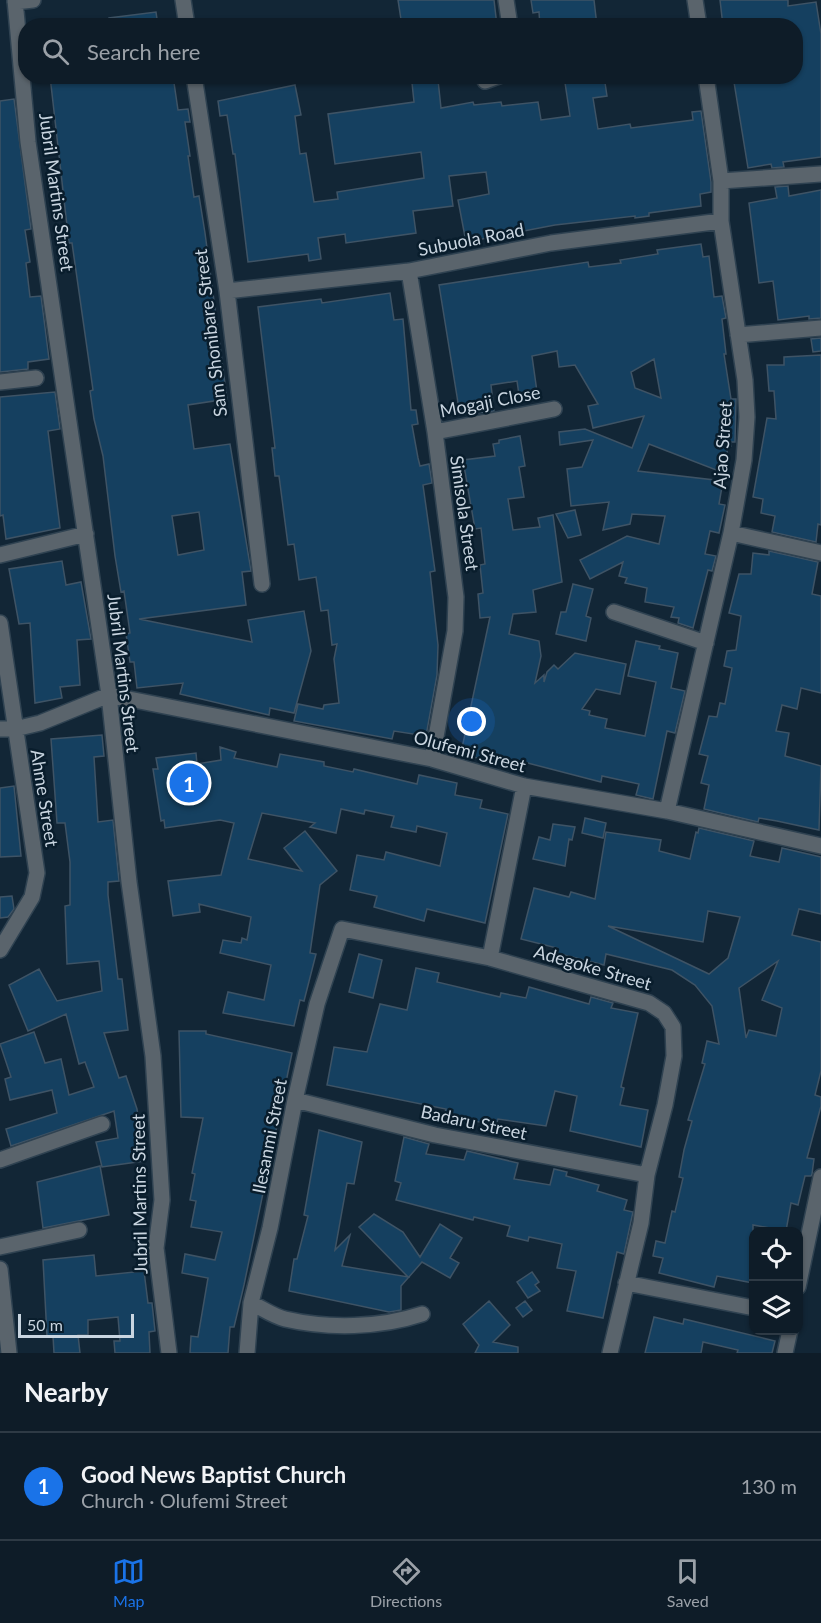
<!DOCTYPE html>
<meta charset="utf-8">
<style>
body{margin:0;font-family:Lato,sans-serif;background:#172530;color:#f1f3f6}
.controls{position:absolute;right:18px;bottom:18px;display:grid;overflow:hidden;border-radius:12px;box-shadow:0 2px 4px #0004}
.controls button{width:54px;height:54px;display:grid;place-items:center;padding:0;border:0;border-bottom:2px solid #2e3a45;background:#0e1c28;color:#f1f3f6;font:30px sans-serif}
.scale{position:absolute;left:18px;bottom:15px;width:116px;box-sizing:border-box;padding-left:6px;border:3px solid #c9d5e0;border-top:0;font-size:16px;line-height:21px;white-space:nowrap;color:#c9d5e0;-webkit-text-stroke:4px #091d2c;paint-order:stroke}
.you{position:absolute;left:472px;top:722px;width:21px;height:21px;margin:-15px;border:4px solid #fff;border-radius:50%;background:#1a73e8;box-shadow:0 0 0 9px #1a73e833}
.badge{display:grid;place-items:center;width:39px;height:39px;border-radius:50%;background:#1a73e8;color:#fff;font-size:20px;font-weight:700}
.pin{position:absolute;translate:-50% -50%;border:3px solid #fff;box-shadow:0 2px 6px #0006}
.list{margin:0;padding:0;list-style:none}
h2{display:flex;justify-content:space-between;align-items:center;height:78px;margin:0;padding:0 24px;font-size:26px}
h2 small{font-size:20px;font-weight:400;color:#9ba1a8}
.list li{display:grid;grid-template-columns:39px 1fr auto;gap:18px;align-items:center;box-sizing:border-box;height:108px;padding:0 24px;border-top:2px solid #2e3a45}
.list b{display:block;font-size:22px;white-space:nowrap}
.list p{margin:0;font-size:20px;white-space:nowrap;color:#9ba1a8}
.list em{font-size:20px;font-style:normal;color:#9ba1a8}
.icon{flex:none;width:33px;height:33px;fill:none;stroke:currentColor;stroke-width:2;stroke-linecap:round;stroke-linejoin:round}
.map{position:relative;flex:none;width:821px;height:1353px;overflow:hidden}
.search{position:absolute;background:#0e1c28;box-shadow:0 2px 4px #0004;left:18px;right:18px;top:18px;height:66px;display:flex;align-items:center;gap:15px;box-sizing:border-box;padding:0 21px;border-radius:24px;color:#9ba1a8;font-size:22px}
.sheet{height:186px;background:#0e1c28}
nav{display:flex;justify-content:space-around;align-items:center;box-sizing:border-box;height:84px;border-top:2px solid #2e3a45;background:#0e1c28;font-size:16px;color:#9ba1a8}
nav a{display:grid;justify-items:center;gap:3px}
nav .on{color:#1a73e8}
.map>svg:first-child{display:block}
.building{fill:#154060;stroke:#3e5365;stroke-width:1.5;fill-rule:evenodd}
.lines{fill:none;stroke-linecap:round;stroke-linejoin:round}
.minor-casing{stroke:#2f4251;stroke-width:18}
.minor{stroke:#5a646c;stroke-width:15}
.labels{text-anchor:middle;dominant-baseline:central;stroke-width:5;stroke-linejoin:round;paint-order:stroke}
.street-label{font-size:18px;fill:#c9d5e0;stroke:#091d2c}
</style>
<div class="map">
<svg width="821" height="1353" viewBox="0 0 821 1353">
<rect width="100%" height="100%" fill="#122636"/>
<path class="building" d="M398 0H494L497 26H402Z
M531 0H594L597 26H540L539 12 533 13Z
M720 0H788V6L816 2 821 34V157L783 162 784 167 772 168 771 164 748 168 733 76H795V26H723Z
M156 12 158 26H110L109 18Z
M50 76H173L178 110 188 109 190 122H185L190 156H188L194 197 199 196 205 233 227 399 188 405 194 449 230 444 251 571 242 572 246 605 139 619 252 642 248 620 304 611 311 651 294 713 270 708 269 715 180 694 183 683 137 688 134 662H130L126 634 130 633 124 591 121 592 115 556 103 456 94 419 90 391 93 390 72 243H69L66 217ZM199 512 204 550 178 555 172 516Z
M564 76H604L607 96 593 98 598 129 630 124 631 128 693 120 692 112 701 111 711 182V192L700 194 701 206 649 213V216L635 218V216L555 225 466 242 458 200 489 194 486 172 449 176 453 206 413 211 416 233 346 243 345 234 318 238 321 259 309 261 308 254 248 262 235 154H233L227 115 220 116 218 101 295 85 301 115 295 116 300 154 306 153 314 202 338 199 337 192 424 178 421 152 335 164 328 114 414 102 412 83 438 80 441 108 473 102 474 105 501 102 502 106 538 102 541 120 570 116Z
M14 99 31 229 25 230 30 262 26 263 30 297 41 296 49 359 28 362V369L0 372V101Z
M788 186 789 196 821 190V318L809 319V316L778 320 773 281 759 283 749 203 777 198 775 187Z
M701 244 703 257 709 256 714 297 722 296 726 318 722 319 726 354H724L731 399H736L735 442H731V446H728L724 473 649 444 638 471 723 481 719 504 725 505 719 533 710 531 705 554 716 556 712 571 708 570 693 628 678 623 679 618 671 617 674 607 645 602 647 588 625 583 627 578 619 576 623 562 590 579 580 560 627 536 659 544 665 516 632 514 630 524 603 530 609 502 571 506 567 469 582 467 593 440 560 445 559 432 585 429 632 448 644 416 593 428 588 406 598 404 575 365 559 367 557 351 532 356 538 399 520 402 517 381 491 385 494 411 460 415 439 285 588 262 589 267 621 263 620 260 658 254 657 250ZM654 359 661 398 635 388 631 372Z
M390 293 394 320 403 319 411 410H416L418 424 412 425 418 458 420 466 429 464 432 483 423 485 435 571 430 572 438 645 437 675 426 736 394 731 392 739 294 721 298 704 323 709 324 705 339 703 334 659 337 644 332 645 328 610 321 611 316 577 299 580 294 544 288 545 279 476H275L272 448H275L258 307 321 299 322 303Z
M821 338V351L813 352 811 339Z
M821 355V525L818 524 816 542 772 532 775 516 761 513 763 499 753 497 767 418 776 419 774 391H769L767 365H784V357Z
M55 392 60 429 48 431 60 528 6 539 3 515 0 516V397Z
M520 436 525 466 519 467 524 497 508 499 513 530 540 527 538 518 553 515 562 582 533 590 536 612 513 614 509 634 539 641 541 656 535 683 544 675V682L547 672 554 665 558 669 575 653 626 664 620 694 596 689 582 709 590 711 589 715 607 719 605 728 645 736 656 682 628 676 636 641 660 646 659 649 678 653 671 688 685 691 675 733 667 731 653 799 636 795 639 784 602 776 601 782 516 760 515 765 472 757 473 749 462 748 490 617 480 618 478 594 483 593 480 565 485 564 481 528 475 529 463 460 495 456 493 444 499 443V440Z
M575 510 581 535 568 538 556 514Z
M769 551 818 562 812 594 821 596V693L801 688 797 709 782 705 776 731 789 733 785 756 821 766 819 830 777 821 759 818 758 822 704 809 709 785 701 783 708 756 699 754 709 716 717 717 720 703 725 704 732 668 724 666 727 651 736 650 741 616 729 613 739 574H751L753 553 769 555Z
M62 561 66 585 81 582 91 639 77 640 80 685 60 687 62 698 35 703 30 623 19 624 9 569Z
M573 584 593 589 586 616 591 618 586 641 556 634 561 612H566Z
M102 735 104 756 94 757 98 822 113 820 119 881 108 882V895L118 979H122L128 1030 104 1033 119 1078 126 1076 137 1109 144 1161 102 1167 96 1142 118 1138 114 1111 11 1146 6 1129 57 1113 52 1090 10 1100 5 1079 11 1077 0 1044 34 1032 45 1063 61 1059 69 1095 94 1087 85 1062 79 1064 66 1014 28 1031 9 985 39 969 57 1001 102 991 99 961 67 964 65 906 70 905V862L65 823H57L51 739Z
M220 747 236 752 234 758 277 767 280 754 324 762V766L353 772 354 769 417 784 419 775 457 783 455 795 482 800 480 808 508 814 485 923 427 909 424 921 374 907 377 896 350 890 357 855 384 860 386 852 440 866 447 833 417 826 416 832 391 827 394 816 365 810 364 814 341 809 336 833 310 827 315 823 262 813 248 859 302 871 284 848 305 831 337 871 320 885 310 953 316 954 304 1001 300 1000 294 1026 223 1013 228 992 264 1000 271 965 220 953 223 940 241 943 242 938 247 940 251 917 199 904 200 912 173 916 168 881 221 875 234 823 220 820 165 828 164 820 161 821 153 769H158L156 758 196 753 197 764 221 760Z
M14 786 21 856 0 857V788Z
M585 818 606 823 603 838 582 833Z
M553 824 575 827 572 840 569 839 565 866 533 859 539 837 550 840Z
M699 828 754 841 750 856 779 862 782 848 821 857V914L799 909 792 935 821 942V1071L815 1095 821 1097V1106L807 1158 814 1159 812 1174 811 1176H805L798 1205 791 1203 786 1231 753 1225V1283L717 1276 714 1287 659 1273 663 1258 653 1256 656 1241 665 1243 672 1211 675 1212 683 1178 679 1177 684 1150 692 1121 688 1120 705 1064 702 1063 707 1041 719 1044 712 1006 695 985 672 970 606 954 604 965 556 953 557 948 521 939 534 888 569 897 571 892 595 899 606 832 661 840 659 851 690 859 696 832 698 833ZM708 911 740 917 728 958 709 974 608 926 703 942ZM778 961 762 1000 782 1008 776 1036 749 1030 746 1038 739 988Z
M12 896 14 909 8 917 0 918V897Z
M359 954 382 960 373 998 349 992Z
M416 968 439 973 437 982 500 997 501 993 526 998 529 987 589 1004 591 997 613 1003 611 1008 638 1013 621 1087 624 1088 620 1105 648 1110 641 1147 570 1131 577 1096 555 1091 546 1126 498 1119 496 1125 469 1120 468 1125 443 1119 446 1109 327 1085 334 1047 367 1052 380 1004 407 1010Z
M179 1031H206V1034L292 1053 244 1285 234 1327H230L228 1353H190L191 1336 198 1337 208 1278 182 1273 185 1254 215 1260 222 1232 191 1227 196 1201 190 1200 195 1174 192 1173 203 1118 181 1117Z
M319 1130 362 1142 354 1184 347 1183 335 1250 350 1235 342 1266 408 1277 359 1227 374 1214 403 1232 420 1257 440 1224 462 1238 450 1258 459 1263 450 1278 422 1262 401 1286V1310L389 1312 289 1291 294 1259H297L308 1216 304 1215Z
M404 1137 429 1144 426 1154 464 1160 467 1151 518 1163 514 1179 550 1185 554 1169 567 1172 566 1176 599 1185 597 1191 627 1200 624 1210 633 1212 631 1221 624 1254 617 1252 603 1318 567 1311 576 1271 557 1268 562 1244 529 1237 528 1241 507 1236 510 1226 474 1217 473 1220 396 1200 401 1183 395 1181Z
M100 1166 109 1215 43 1228 37 1182Z
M94 1255 96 1276 144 1271 148 1303H152L155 1331 149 1332 150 1353H115L114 1341H120L118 1317 88 1320V1335H78L80 1353H54L53 1336H47L43 1260Z
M532 1272 539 1282 535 1285 540 1291 528 1298 517 1282Z
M489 1301 510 1325 493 1342 518 1347V1353H475L479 1345 463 1324Z
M525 1301 532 1310 523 1317 516 1308Z
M654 1317 683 1324 684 1319 775 1341 772 1353H737L738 1350 703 1342 701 1353H645Z"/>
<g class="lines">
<g class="minor-casing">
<path id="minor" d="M15 0 28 142 109 695 129 882 153 1056 162 1200 156 1248 169 1353
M183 0 187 26
M506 0 510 26
M695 0 699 26
M15 2 33 0
M194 76 227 291 262 584
M485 81 499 76
M721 181 821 174
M409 271 435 432 456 597 455 631 432 759
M227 291 409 271 551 243 721 221
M738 335 821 328
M0 382 36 378
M435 432 554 409
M731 533 821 553
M0 555 86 534
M614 612 706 643
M0 623 37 873 32 897 0 950
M0 729H15L40 723 109 695 432 759 524 786 667 811 821 846
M667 811 731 533 744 460 747 417 745 380 721 221V181L706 76
M490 958 524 786
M295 1100 435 1135 647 1175
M0 1160 102 1124
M0 1247 79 1230
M0 1269 9 1353
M626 1283 754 1308
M798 1287 821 1177
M251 1303C262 1308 273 1316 285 1319 328 1329 380 1328 422 1314
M247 1353 251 1303 270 1228 295 1100 317 1004 342 929 490 958 649 1003 664 1013 673 1027 674 1056 665 1105 647 1175 641 1223 610 1353
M785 1353 790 1330"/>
</g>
<use href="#minor" class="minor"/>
</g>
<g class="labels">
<g class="street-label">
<text transform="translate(57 192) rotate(82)">Jubril Martins Street</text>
<text transform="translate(471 239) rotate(-11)">Subuola Road</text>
<text transform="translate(210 333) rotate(-97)">Sam Shonibare Street</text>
<text transform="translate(490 401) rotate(-11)">Mogaji Close</text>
<text transform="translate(722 445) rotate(-86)">Ajao Street</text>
<text transform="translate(465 513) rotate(82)">Simisola Street</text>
<text transform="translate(124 673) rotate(83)">Jubril Martins Street</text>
<text transform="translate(470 751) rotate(15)">Olufemi Street</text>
<text transform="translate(45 798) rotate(81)">Ahme Street</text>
<text transform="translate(593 967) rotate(16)">Adegoke Street</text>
<text transform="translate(474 1122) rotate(12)">Badaru Street</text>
<text transform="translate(269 1136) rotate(-79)">Ilesanmi Street</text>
<text transform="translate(139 1194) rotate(-91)">Jubril Martins Street</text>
</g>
</g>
</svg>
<div class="controls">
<button><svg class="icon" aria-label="locate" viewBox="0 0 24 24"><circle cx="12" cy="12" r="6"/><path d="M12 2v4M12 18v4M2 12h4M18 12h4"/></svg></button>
<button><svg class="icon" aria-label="layers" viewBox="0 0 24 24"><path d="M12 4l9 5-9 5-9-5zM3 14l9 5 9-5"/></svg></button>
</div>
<div class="scale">50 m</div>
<div class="you"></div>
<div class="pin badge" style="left:189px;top:783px">1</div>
<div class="search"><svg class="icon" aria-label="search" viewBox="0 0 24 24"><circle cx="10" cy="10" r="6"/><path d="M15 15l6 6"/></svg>Search here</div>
</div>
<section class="sheet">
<h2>Nearby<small></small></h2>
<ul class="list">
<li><span class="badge">1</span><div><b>Good News Baptist Church</b><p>Church · Olufemi Street</p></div><em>130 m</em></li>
</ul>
</section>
<nav>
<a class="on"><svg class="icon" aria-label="map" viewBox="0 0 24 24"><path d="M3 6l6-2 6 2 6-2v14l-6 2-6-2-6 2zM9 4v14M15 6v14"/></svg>Map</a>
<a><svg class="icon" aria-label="directions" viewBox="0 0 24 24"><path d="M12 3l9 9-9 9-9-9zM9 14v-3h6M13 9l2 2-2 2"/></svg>Directions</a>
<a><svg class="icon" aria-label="saved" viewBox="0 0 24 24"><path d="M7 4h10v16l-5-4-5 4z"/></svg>Saved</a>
</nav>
